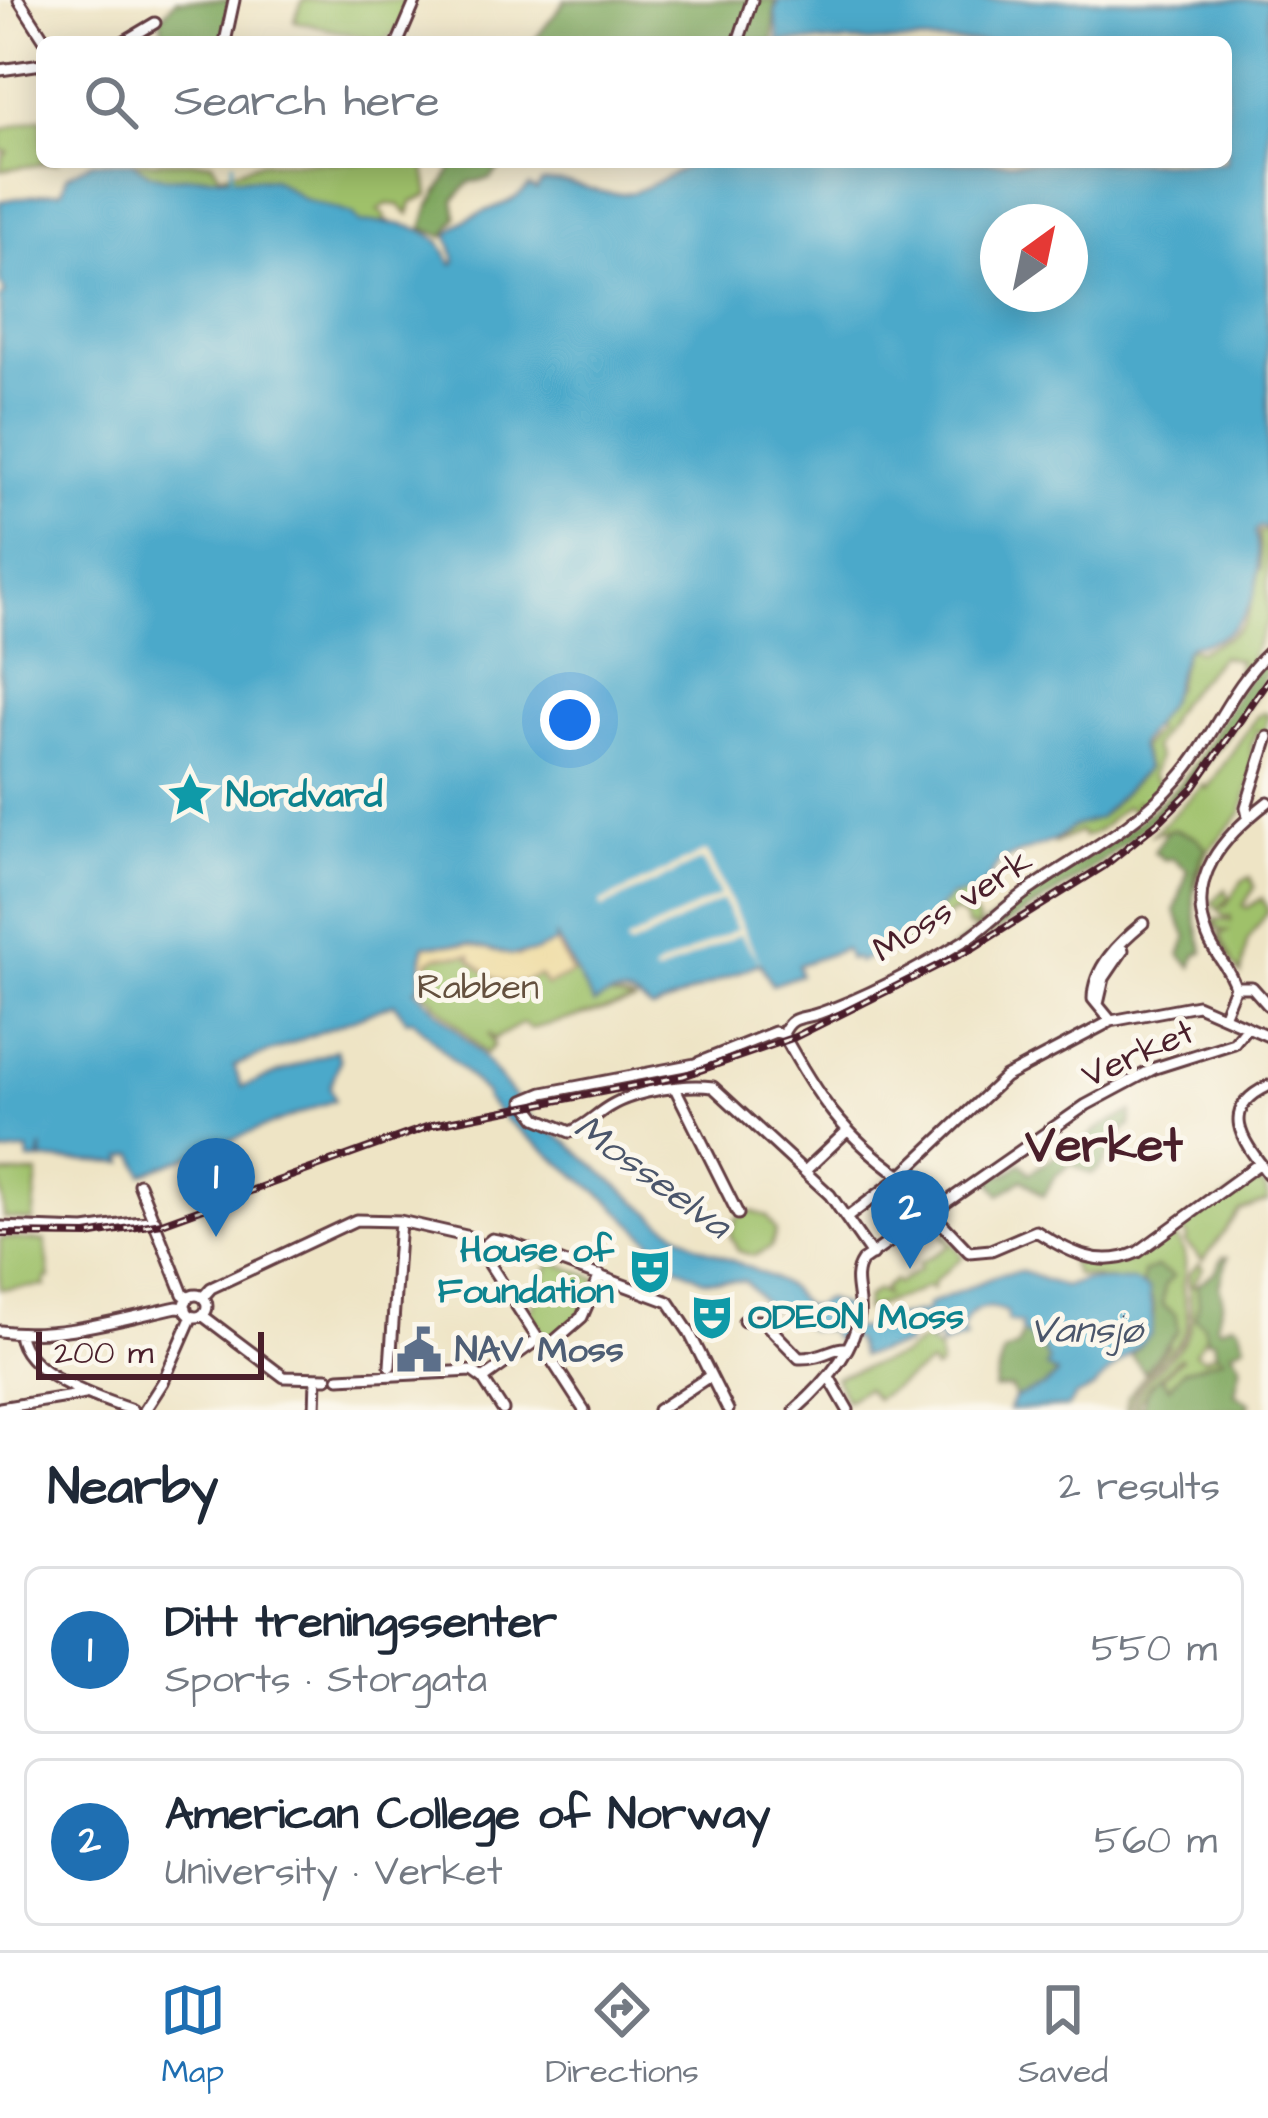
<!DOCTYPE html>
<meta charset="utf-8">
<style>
body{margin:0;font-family:"Architects Daughter",sans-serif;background:#f2f2f3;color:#1f2937}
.compass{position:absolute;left:980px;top:204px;width:108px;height:108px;border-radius:50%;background:#fff;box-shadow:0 6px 30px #0003;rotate:33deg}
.scale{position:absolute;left:36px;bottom:30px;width:228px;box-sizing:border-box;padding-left:12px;border:6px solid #4a1f2b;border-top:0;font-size:33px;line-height:42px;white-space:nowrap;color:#4a1f2b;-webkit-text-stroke:9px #fbf7ec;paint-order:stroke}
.you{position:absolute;left:570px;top:720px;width:42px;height:42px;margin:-30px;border:9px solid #fff;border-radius:50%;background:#1a73e8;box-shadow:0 0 0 18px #1a73e833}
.badge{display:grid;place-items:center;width:78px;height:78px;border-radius:50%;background:#1f6fb2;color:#fff;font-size:39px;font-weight:700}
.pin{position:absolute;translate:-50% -99px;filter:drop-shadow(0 3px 6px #0008)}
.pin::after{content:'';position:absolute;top:63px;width:42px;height:36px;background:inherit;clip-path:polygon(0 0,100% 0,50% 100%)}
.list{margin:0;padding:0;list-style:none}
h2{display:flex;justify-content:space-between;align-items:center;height:156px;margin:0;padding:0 48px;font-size:51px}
h2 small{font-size:39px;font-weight:400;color:#747a83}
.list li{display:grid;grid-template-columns:78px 1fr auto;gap:36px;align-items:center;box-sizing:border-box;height:168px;margin:0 24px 24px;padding:0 24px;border:3px solid #e0e1e3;border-radius:18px}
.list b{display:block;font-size:45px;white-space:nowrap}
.list p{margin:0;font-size:39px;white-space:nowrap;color:#747a83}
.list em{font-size:39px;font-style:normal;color:#747a83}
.icon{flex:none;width:66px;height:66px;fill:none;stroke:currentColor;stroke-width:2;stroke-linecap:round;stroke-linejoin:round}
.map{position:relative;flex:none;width:1268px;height:1410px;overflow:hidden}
.search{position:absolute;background:#fff;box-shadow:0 6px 30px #0003;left:36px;right:36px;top:36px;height:132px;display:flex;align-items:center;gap:30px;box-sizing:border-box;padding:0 42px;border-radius:18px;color:#747a83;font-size:45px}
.sheet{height:540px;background:#fff}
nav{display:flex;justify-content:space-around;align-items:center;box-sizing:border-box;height:168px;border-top:3px solid #e0e1e3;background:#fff;font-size:33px;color:#747a83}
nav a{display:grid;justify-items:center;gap:6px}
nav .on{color:#1f6fb2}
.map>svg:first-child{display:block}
.green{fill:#9fc16a;stroke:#74704a;stroke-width:3}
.forest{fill:#7fa75e;stroke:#646344;stroke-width:3}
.sand{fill:#eeda9e;stroke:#9c7c64;stroke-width:3}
.water{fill:#4ca9ca;stroke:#4b647a;stroke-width:3;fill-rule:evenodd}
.pier{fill:#eee4c5}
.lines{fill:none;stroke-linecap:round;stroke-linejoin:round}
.stream{stroke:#4ca9ca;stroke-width:3}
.minor-casing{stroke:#633d42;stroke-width:15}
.minor{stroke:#fff;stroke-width:9}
.rail-casing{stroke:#4a1f2b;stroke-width:8}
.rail{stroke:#fbf7ec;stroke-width:3;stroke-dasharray:9;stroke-linecap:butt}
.labels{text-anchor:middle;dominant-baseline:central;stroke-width:10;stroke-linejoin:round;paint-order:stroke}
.culture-label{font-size:36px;font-weight:bold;fill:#0d838f;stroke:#fbf7ec;text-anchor:start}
.street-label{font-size:36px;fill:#4a1f2b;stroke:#fbf7ec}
.park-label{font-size:36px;fill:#64503e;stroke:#fbf7ec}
.service-label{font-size:36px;font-weight:bold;fill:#4e5e75;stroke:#fbf7ec;text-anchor:start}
.water-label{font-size:39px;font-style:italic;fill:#4b566b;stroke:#fbf7ec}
.district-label{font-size:48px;font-weight:bold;fill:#4a1f2b;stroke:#fbf7ec}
</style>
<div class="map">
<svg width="1268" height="1410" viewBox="0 0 1268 1410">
<rect width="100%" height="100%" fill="#fbf7ec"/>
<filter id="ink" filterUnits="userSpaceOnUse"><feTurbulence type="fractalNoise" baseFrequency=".00833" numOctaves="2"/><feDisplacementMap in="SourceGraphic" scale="24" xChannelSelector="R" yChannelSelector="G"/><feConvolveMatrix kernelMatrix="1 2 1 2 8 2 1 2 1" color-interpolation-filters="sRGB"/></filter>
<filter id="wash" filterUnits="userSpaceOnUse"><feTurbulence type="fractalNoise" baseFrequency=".004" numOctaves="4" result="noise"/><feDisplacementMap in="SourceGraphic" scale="48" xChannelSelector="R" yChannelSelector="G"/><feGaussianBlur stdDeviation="2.7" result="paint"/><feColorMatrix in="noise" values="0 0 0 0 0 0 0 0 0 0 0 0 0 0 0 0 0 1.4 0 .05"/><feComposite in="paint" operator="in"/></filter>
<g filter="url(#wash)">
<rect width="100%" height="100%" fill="#eee4c5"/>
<path class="green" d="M303 0H413L396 32 382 42 294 21Z
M42 118V162H59L0 170 3 156 8 152 0 150V130Z
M133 162H212L220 175 262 162H424L429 195 412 202 409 215 399 205 387 204 378 210 386 216 384 220 439 241 447 259 130 170Z
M1268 530V621L1242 676 1238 674 1239 660 1221 656 1179 703 1153 748 1158 757 1152 776 1164 789 1144 807 1136 801 1137 813 1126 806C1111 817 1102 833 1083 837L1080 832 1053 844 1074 826 1103 815 1147 769 1141 748 1155 731 1153 725 1176 686 1185 651 1188 647 1199 651C1252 627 1247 626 1258 569H1261L1259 533Z
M1263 713 1268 714 1264 734 1257 730 1251 747 1253 769 1242 812 1208 851 1195 890 1203 844 1174 829 1153 834 1204 785 1207 789 1256 717Z
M1250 877 1255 887 1243 906 1247 908 1262 898 1268 911 1247 942 1241 974C1222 950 1209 931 1208 900L1216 935 1232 960 1220 934 1227 931 1220 930 1216 924 1217 919 1231 921 1230 916 1225 917 1213 902 1225 889 1229 899 1220 906 1226 905 1242 881Z
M979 887 988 891 970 908 979 922 977 928 968 927 963 916 953 912 926 937 916 936 906 947 885 955 884 951 922 925 950 897Z
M553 933 594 1003 605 995 636 1002 530 1029 523 1023 494 1039 488 1033 494 1045 486 1054 419 986 422 946 555 942Z
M0 1174H38L33 1221 4 1218Z
M1251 1180 1265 1187 1268 1201 1240 1211 1203 1261 1185 1242 1188 1237 1181 1229Z
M751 1211 767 1216 776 1231 771 1247 754 1256 738 1251 730 1235 736 1218Z
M945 1234 963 1257 934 1281 932 1290 927 1286C909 1299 883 1300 865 1311L866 1298 877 1290 885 1295 883 1289 894 1280 897 1284 920 1269 918 1264 949 1246 942 1235Z
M1169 1237 1176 1238C1188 1253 1186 1266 1183 1284 1182 1300 1192 1318 1185 1332 1171 1360 1131 1377 1130 1410H1126L1128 1396 1169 1346 1162 1305 1165 1284 1156 1267 1142 1287 1133 1281C1116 1284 1095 1276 1076 1275L1069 1259C1111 1273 1135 1262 1169 1237Z
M0 1238 45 1241 50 1278 45 1279 46 1286 0 1289Z
M551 1261 598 1279 580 1317 548 1341 530 1313Z
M1199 1264 1203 1268 1192 1286 1197 1285 1208 1333 1195 1353 1204 1358 1216 1353 1224 1358 1184 1370 1168 1387 1163 1376 1182 1359 1180 1357 1148 1387 1138 1404 1142 1410H1134C1134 1378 1178 1360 1189 1331 1195 1317 1187 1291 1189 1273Z
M924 1340 939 1351 940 1367 934 1370 930 1364 876 1399 866 1388 846 1400 835 1377 901 1356Z"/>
<path class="forest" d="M176 0H232L224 42H158L163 32 160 18Z
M566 0H775L773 42H533Z
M456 162H505L490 179 470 182 454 200 457 217 444 237 422 228 429 207Z
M1268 656C1268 679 1255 694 1243 713 1172 825 1063 893 950 957L947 953C977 931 1006 907 1037 888 1088 857 1138 828 1179 784 1214 747 1231 688 1268 656Z
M1174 829 1196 837 1206 848C1186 881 1194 917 1204 952L1196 955 1192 967 1180 955 1187 938 1175 911 1188 870 1172 858 1165 860 1154 852 1167 832Z
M1132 1112 1130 1126C1110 1138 1113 1164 1091 1174L1071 1164 1055 1176 1043 1196 1023 1179 1000 1195 989 1179 1009 1173 1021 1163 1030 1173 1066 1148 1072 1150 1102 1126Z
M1223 1257H1228L1219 1285 1223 1301 1216 1324 1220 1328 1232 1323 1239 1326 1245 1344 1232 1351 1241 1364 1235 1394 1250 1403 1248 1410H1142L1146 1393 1159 1376 1169 1387 1184 1370 1223 1358 1216 1353 1214 1340H1207L1204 1325 1195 1318 1199 1303 1197 1285 1215 1272Z
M1156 1267 1173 1276 1165 1285 1162 1305 1175 1314 1178 1331 1144 1372 1131 1355C1149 1338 1165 1306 1142 1287L1143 1273Z
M1023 1333 1031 1337 1036 1347 1043 1348 1049 1362 1046 1367 1057 1373 1045 1386 1015 1398 1011 1388 994 1389 1003 1353 1017 1347Z"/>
<path class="sand" d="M556 942 572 973 546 986 539 975C508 991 496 982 471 960V955L438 956 429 961 428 982 419 986 425 945 469 944 518 956Z"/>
<path class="water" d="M778 0H1268V529L1260 527 1255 532C1268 583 1249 640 1191 645L1185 651 1168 703 1139 745 1146 769 1098 819 1074 826 1053 841 1000 861 987 881 973 892 950 897 922 925 884 951 858 962 856 958 849 960 845 949 798 965 800 975 772 985 760 963 652 1010C635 993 614 989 594 1004L555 935 556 942 535 952 511 955 469 944 424 945 419 986 415 989 479 1052 532 1119 569 1144 658 1219 696 1245 773 1278 790 1289 804 1305 812 1306 826 1299 847 1307 851 1328 868 1329 879 1320 927 1311V1305L1000 1274 1021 1271 1064 1287 1084 1280 1133 1281 1149 1290 1153 1321 1151 1334 1093 1388 1075 1397 1068 1407 1009 1410 1014 1398 1045 1386 1057 1374 1046 1367 1049 1362 1043 1348 1036 1347 1030 1337 1021 1332V1324L1008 1321 1007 1312C987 1304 971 1305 962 1329L966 1338 939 1347 943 1341 936 1337 931 1344 930 1325 910 1334 906 1345 861 1356 855 1340 846 1336 835 1340 828 1330H809L776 1305 771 1311 745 1281 703 1280 677 1266 609 1201 506 1120 486 1099V1094L412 1019 407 1021 394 1003 234 1066 242 1087 336 1050 340 1060 330 1087 335 1100 143 1174 135 1154 123 1157 125 1163 42 1160V1147L39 1160H29L28 1150 0 1154V298L5 293 0 282V201L62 191 67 176 92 162H132L148 173 165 178 206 176 273 179 304 199 352 214 360 223C383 221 418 223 437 240 444 246 446 257 453 264L456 261 448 236C467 208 507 212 529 186L536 190 542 182C573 177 598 198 628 193 655 188 679 165 707 162H1226V42H779L775 13ZM998 222H1070V294H998Z"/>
<path class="pier" d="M706 851 760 964 740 934 655 975 653 970 737 929 722 900 628 948 626 942 720 895 702 860 602 908 600 903Z"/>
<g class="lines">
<path class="stream" d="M231 178 233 162"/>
</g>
</g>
<g filter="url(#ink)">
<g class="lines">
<g class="minor-casing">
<path id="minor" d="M19 0 46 42
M123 42 155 23
M225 42 234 0
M398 42 416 0
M738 42 752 0
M0 70 42 64
M1248 817 1246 807 1268 737
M1235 987H1252L1268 1005
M1098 1004 1104 978 1123 950
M1223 1016 1235 987C1230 968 1215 956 1208 937 1184 878 1224 836 1268 802
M1111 1021 1093 999C1093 967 1120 942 1143 923
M783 1034C817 1096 842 1134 901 1176
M1268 1086C1217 1110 1244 1142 1268 1174
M676 1090 738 1214
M806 1170 846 1132
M139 1184 183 1294 188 1298
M933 1214 969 1252 991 1250 1036 1231C1068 1251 1099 1270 1138 1252L1260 1163
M849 1216 894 1182 1005 1077 1111 1021 1197 1005 1268 1036
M0 1227 85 1230 155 1220
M480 1249 492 1239 508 1242 669 1302 689 1332 728 1410
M872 1255 830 1195 713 1087C685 1083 635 1091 610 1106 596 1114 586 1126 570 1132L537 1118 524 1101 543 1093 695 1064 775 1032 783 1034C792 1014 802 1020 820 1013 869 996 922 967 967 939 990 924 1009 903 1032 888 1083 853 1136 827 1178 779 1213 740 1230 688 1268 653
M185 1306a11 11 0 1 1 22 0a11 11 0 1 1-22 0Z
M203 1297 211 1288 356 1220 400 1221 466 1236 474 1240 584 1410
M202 1315 284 1377 327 1378
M744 1321H763L799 1358C821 1359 833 1347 845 1348
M0 1331C57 1339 121 1319 177 1307L186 1308
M19 1334C24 1374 97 1398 132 1410
M545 1349 582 1317 600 1275
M390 1366 400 1221
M829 1377 848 1410
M339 1378 472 1371 483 1379
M483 1379 537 1340
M483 1379 503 1410
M0 1408 85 1394
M145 1410 163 1382 192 1316
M315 1410 316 1379
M658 1410 710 1376
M795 1410C821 1387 854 1353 859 1316 862 1297 850 1278 862 1261L1086 1105 1155 1068 1234 1043 1246 1028"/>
</g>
<use href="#minor" class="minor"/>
<g class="rail-casing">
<path id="rail" d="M0 1234 87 1235 162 1223 432 1125 683 1076 795 1037 971 949 1104 866 1161 820 1194 787 1268 680"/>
</g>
<use href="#rail" class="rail"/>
</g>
</g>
<defs>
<g id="sight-bare" transform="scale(3.6)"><path d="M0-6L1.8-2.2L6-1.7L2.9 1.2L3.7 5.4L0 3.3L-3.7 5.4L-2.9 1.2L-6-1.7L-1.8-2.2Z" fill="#0f9aa8" stroke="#fbf7ec" stroke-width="2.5" paint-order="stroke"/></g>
<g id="theatre-bare" transform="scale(3.6)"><path d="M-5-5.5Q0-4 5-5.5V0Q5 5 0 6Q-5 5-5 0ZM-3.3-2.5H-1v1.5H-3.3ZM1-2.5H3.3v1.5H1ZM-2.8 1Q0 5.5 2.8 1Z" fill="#0f9aa8" stroke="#fbf7ec" stroke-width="2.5" paint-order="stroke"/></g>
<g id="civic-bare" transform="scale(3.6)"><path d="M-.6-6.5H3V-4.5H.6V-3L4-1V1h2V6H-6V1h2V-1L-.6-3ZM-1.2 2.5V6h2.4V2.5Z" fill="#5c6f8a" stroke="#fbf7ec" stroke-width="2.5" paint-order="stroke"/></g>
</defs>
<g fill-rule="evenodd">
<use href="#sight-bare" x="190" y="795"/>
<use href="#theatre-bare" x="650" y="1271"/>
<use href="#theatre-bare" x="712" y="1317"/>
<use href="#civic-bare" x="419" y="1350"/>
</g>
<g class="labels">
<g class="culture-label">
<text x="226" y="795">Nordvard</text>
<text x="614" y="1250" text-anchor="end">House of<tspan x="614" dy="41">Foundation</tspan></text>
<text x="748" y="1317">ODEON Moss</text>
</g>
<g class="street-label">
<text transform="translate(953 906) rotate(-32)">Moss verk</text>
<text transform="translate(1138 1054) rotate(-24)">Verket</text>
</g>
<g class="park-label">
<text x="478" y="987">Rabben</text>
</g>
<g class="service-label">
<text x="455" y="1350">NAV Moss</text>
</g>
<g class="water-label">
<text transform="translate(652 1177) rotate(36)">Mosseelva</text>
<text x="1086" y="1331">Vansjø</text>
</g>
<g class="district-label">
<text x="1104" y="1147">Verket</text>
</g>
</g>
</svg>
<svg class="compass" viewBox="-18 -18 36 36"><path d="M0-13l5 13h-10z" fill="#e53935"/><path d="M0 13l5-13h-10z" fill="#747a83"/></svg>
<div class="scale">200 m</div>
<div class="you"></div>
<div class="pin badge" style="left:216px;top:1237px">1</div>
<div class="pin badge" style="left:910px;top:1269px">2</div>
<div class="search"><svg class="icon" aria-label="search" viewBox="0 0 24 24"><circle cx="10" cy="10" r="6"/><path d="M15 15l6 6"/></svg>Search here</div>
</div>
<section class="sheet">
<h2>Nearby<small>2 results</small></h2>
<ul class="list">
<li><span class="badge">1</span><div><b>Ditt treningssenter</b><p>Sports · Storgata</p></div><em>550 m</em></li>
<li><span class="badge">2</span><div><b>American College of Norway</b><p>University · Verket</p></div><em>560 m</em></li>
</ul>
</section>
<nav>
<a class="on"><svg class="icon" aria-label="map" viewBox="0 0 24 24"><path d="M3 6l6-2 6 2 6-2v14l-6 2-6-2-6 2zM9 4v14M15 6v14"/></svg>Map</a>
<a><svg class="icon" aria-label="directions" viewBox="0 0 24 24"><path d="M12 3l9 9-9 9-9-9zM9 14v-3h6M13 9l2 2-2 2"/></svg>Directions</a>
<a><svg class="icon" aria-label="saved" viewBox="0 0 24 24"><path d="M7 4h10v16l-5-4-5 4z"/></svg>Saved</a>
</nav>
